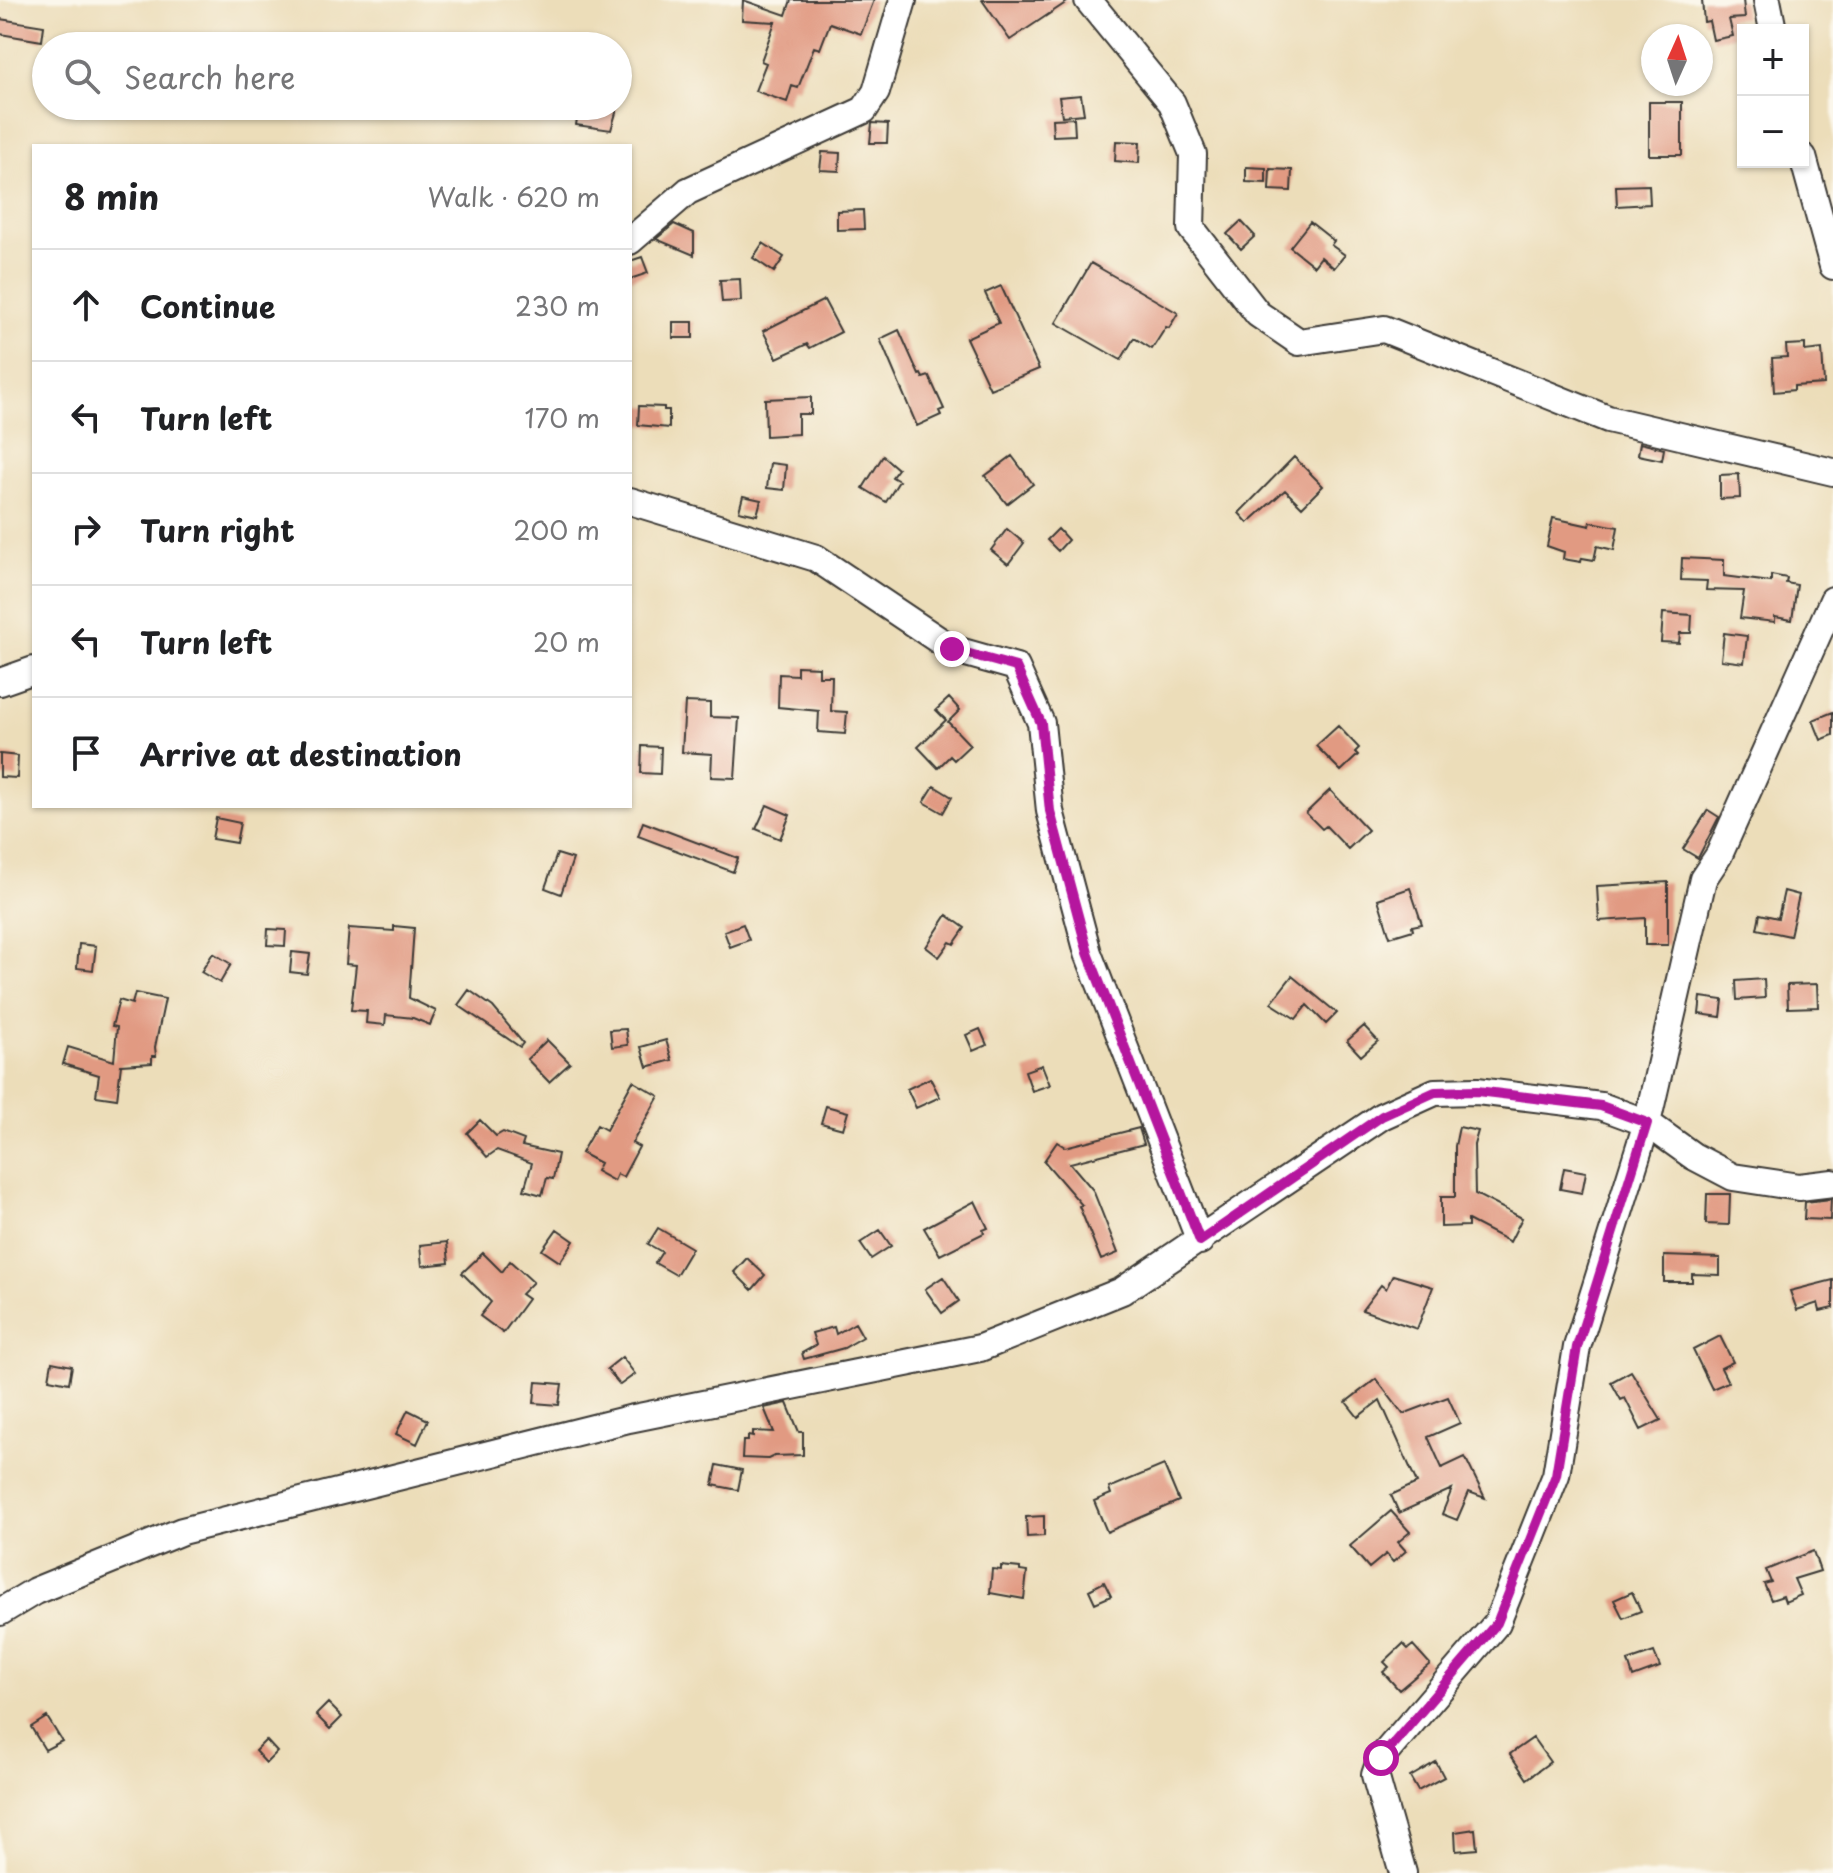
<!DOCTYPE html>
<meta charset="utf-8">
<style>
body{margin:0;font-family:"Playpen Sans",sans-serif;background:#f6f6f6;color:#202124}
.controls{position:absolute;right:24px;top:24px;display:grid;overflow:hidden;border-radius:0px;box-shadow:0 2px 6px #0004}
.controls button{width:72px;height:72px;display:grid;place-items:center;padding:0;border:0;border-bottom:2px solid #e0e0e0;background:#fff;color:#202124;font:40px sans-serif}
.compass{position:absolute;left:1641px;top:24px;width:72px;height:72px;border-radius:50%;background:#fff;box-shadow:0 2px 6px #0004;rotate:3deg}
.stop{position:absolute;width:24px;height:24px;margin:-18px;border:6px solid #b5179e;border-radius:50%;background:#fff}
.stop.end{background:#b5179e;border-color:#fff;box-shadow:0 2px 8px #0008}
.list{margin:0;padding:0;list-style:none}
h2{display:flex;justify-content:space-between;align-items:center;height:104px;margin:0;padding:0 32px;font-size:34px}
h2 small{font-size:26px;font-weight:400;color:#757577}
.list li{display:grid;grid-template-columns:52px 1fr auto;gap:24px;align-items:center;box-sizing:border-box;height:112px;padding:0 32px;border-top:2px solid #e0e0e0}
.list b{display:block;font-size:30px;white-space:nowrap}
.list em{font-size:26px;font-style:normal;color:#757577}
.icon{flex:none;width:44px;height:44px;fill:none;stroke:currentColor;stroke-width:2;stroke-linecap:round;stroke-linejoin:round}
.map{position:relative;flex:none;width:1833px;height:1873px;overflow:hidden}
.search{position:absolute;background:#fff;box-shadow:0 2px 6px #0004;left:32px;top:32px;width:600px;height:88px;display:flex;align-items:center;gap:20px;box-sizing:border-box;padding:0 28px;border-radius:44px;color:#757577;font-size:30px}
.panel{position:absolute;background:#fff;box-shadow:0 2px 6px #0004;left:32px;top:144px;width:600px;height:664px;border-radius:0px}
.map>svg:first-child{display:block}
.building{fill:#e19a82}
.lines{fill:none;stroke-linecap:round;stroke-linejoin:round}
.minor-casing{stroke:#3b3934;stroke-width:30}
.minor{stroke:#fff;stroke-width:26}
.route{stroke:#b5179e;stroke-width:10}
</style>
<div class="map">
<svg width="1833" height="1873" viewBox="0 0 1833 1873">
<rect width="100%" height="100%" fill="#fbf7ec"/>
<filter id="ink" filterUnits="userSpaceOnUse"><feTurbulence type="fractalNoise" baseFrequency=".0125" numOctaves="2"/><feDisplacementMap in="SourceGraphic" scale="16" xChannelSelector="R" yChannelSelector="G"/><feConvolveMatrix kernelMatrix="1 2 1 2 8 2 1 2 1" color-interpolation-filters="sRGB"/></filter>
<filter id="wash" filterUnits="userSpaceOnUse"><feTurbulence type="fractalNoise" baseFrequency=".006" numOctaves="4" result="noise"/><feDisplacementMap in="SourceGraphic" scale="32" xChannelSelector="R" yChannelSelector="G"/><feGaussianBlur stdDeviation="1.8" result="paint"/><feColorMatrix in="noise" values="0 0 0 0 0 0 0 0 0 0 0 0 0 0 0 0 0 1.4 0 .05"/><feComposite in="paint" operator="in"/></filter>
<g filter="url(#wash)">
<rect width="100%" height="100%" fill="#ecddb9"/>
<g id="blocks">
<path class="building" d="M743 0 786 15 791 0H874L861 34 830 23 820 49 814 47 798 88 792 86 787 102 755 91 766 63 761 61 775 22 742 20Z
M982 0H1070L1010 40Z
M1702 0H1743L1745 18 1729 19 1733 36 1713 40 1709 21 1704 22Z
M0 19 44 26 42 41 0 34Z
M1081 95 1084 114 1062 116 1059 97Z
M1649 102H1682V155H1649Z
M579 106H618L611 130 576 125Z
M1074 118 1075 135 1053 136 1052 119Z
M872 123 888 124 887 143H870Z
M1116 141 1140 142 1139 163 1115 161Z
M822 152 840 153 839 171 820 170Z
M1246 167 1266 168V183L1246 182Z
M1270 169 1292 170 1291 191 1269 190Z
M1649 185 1650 204 1617 206 1616 186Z
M863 210 864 229 837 230V211Z
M1241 221 1255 236 1241 249 1227 234Z
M1310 222 1334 241 1331 245 1345 255 1334 268 1321 257 1314 266 1290 247Z
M674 224 694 233V255L656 239Z
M763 243 784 257 774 272 753 258Z
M642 257 648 273 630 279V261Z
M1091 263 1178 313 1169 328 1166 327 1152 349 1134 338 1121 360 1056 323Z
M740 279 741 301 722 302 720 280Z
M1001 286 1039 369 990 389 966 338 999 323 985 293Z
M824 300 841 332 810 348 807 344 777 358 763 331Z
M673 322H693V338H673Z
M899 330 919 375 921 374 923 378 929 376 944 409 939 411 941 415 917 426 880 339Z
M1805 344V351L1822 349 1824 384 1794 386V390L1774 392 1772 358 1787 357 1786 345Z
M811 397V414H798V434L766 436 765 399Z
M639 406 664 407V410H669V428L638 425Z
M1640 443 1664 449 1662 460 1638 455Z
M883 456 898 469 892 477 899 481 886 502 863 488Z
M1012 456 1033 484 1007 504 985 476Z
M1294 457 1323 486 1302 507 1285 490 1248 523 1239 513Z
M770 463 786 465 784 490 767 488Z
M1739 474 1740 498 1720 499V475Z
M743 496 761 500 757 515 739 511Z
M1553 518 1590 526 1591 522 1618 527 1614 550 1597 546 1594 560 1582 558 1581 562 1563 559 1564 552 1547 546Z
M1007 529 1024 543 1008 564 991 550Z
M1058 529 1068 540 1058 551 1047 540Z
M1682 558 1724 560V576L1771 582V575L1787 578 1786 583 1797 585 1792 620 1775 617V622L1740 618 1744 591 1706 590 1707 581 1681 580Z
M1663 613 1692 615 1691 633H1680L1679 643 1661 642Z
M1724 633 1747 636 1744 663 1721 660Z
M797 666 819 667V676H832L831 711 847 712 845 734 818 732 819 711 778 707 779 674 797 675Z
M949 698 960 710 948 722 970 745 954 760 950 756 938 768 918 747 946 720 936 710Z
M685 702 710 703V717L739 718 735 778 711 777 712 754 682 752Z
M1833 712V735L1821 740 1813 720Z
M1338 726 1359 748 1355 752 1358 755 1341 771 1316 746Z
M642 746 661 747 660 774 641 773Z
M0 754 18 756 17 778 0 777Z
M934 786 952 797 943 813 924 802Z
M1330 790 1368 830 1348 849 1326 826 1322 829 1306 813Z
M767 805 790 815 780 839 756 829Z
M1708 810 1719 817 1698 858 1683 849Z
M216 818 240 823 236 843 212 839Z
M643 822 738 858 733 872 638 836Z
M557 854 573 859 561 894 545 888Z
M1668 882V945H1645V918L1599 921 1597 886Z
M1410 888 1422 924 1412 926 1413 930 1390 937 1378 899Z
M1784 891 1799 895 1790 936 1757 929 1760 914 1778 918Z
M947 915 965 928 954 944 950 942 939 957 926 947Z
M743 924 749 940 730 947 724 931Z
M394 926 414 928 409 998 436 1011 430 1025 413 1018 386 1015 385 1025 366 1023 367 1011 351 1010 356 965 346 964 349 928 394 931Z
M268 929 286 930 285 946 267 945Z
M79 944 96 946 93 970 77 968Z
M292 952 310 954 307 974 290 972Z
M213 953 231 964 220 983 201 972Z
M1292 976 1337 1013 1326 1024 1307 1005 1296 1019 1271 1003Z
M1764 979 1765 998 1737 1000 1736 981Z
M1817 984 1818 1007 1788 1008 1787 985Z
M469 990 493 1007 523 1043 520 1047 458 1005Z
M135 993 165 999 155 1047 156 1056H152V1063L121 1065 117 1099 96 1096 99 1075 63 1064 68 1047 114 1061 117 1027 112 1026 119 1000 132 1004Z
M1701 997 1723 1000 1721 1017 1699 1014Z
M1364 1026 1378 1041 1361 1056 1347 1041Z
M626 1029 628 1045 612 1047 610 1030Z
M980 1029 987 1045 973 1051 966 1035Z
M547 1040 570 1063 549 1082 527 1059Z
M666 1040 672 1060 647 1067 641 1047Z
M1042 1065 1050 1085 1032 1091 1025 1071Z
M930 1078 940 1097 916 1108 907 1089Z
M633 1081 659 1096 632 1143 639 1147 623 1177 617 1174 614 1181 596 1171 600 1163 581 1153 597 1125 606 1130Z
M826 1106 848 1112 843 1129 821 1123Z
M480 1120 496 1136 503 1132 524 1140 522 1146 558 1154 553 1179 547 1178 542 1195 524 1190 532 1163 497 1150 487 1157 467 1133Z
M1459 1127 1478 1131 1474 1145 1475 1194 1522 1218 1510 1242 1468 1220V1226L1441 1227V1197H1455V1146Z
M1139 1128 1144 1144 1070 1163 1093 1190 1118 1253 1101 1260 1079 1206 1082 1205 1044 1161 1057 1142 1065 1147Z
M1564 1168 1586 1172 1582 1193 1560 1189Z
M1707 1194H1730L1729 1225 1706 1224Z
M1831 1199 1830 1220 1804 1219 1805 1202Z
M975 1201 988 1228 983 1230 984 1233 940 1255 924 1228Z
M658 1228 692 1248 676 1275 655 1263 662 1252 648 1244Z
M557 1229 574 1241 560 1262 542 1250Z
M880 1230 891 1246 871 1259 860 1243Z
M447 1242 449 1263 422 1266 420 1245Z
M483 1253 502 1272 510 1261 533 1282 521 1294 528 1299 503 1333 480 1316 491 1302 462 1273Z
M1664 1256 1720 1258V1275L1692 1274V1282H1664Z
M747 1258 765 1275 752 1290 734 1272Z
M1393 1275 1433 1287 1417 1329 1362 1310 1381 1285 1386 1289Z
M943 1277 959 1301 942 1313 925 1289Z
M1833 1280V1308L1820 1311 1818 1303 1797 1310 1790 1291Z
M855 1323 863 1337 844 1348 804 1359 802 1353 816 1345 812 1333 834 1327 836 1334Z
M1720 1336 1733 1362 1721 1368 1728 1382 1712 1389 1693 1350Z
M622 1357 635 1374 620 1385 607 1369Z
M52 1362 72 1366 69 1383 49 1379Z
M1631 1371 1661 1420 1641 1430 1625 1398 1621 1400 1611 1382Z
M1376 1379 1403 1414 1448 1397 1460 1423 1428 1437 1442 1468 1465 1457 1485 1498 1469 1492 1457 1520 1442 1514 1452 1489 1399 1513 1391 1495 1417 1483 1380 1400 1358 1417 1346 1402Z
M536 1382 562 1384 559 1405 534 1403Z
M787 1403 799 1432H803V1455L774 1456 768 1459 742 1458 743 1441H748V1436L753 1437V1431L774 1432 764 1408Z
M408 1410 428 1420 417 1444 396 1434Z
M717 1465 742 1470 738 1490 713 1485Z
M1164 1465 1179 1501 1107 1532 1094 1501 1111 1494 1109 1488Z
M1391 1511 1410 1532 1398 1542 1406 1551 1393 1562 1386 1554 1369 1568 1350 1546Z
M1044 1516V1536L1027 1537 1026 1517Z
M1813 1551 1820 1571 1794 1579 1801 1595 1785 1602 1783 1596 1771 1600 1764 1584 1771 1582 1766 1570Z
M1001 1566 1020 1568V1571L1027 1572 1024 1599 990 1593 992 1569 1001 1570Z
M1104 1582 1111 1596 1095 1603 1089 1590Z
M1632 1592 1641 1611 1623 1618 1614 1600Z
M1403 1644 1408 1649 1413 1645 1430 1664 1399 1690 1383 1672 1389 1667 1384 1662Z
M1654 1652 1660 1667 1633 1677 1628 1661Z
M328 1703 342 1717 330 1729 316 1715Z
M47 1717 62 1741 45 1750 31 1727Z
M1533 1738 1550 1762 1527 1779 1510 1754Z
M266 1740 277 1752 266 1763 255 1751Z
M1436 1762 1444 1777 1418 1791 1410 1777Z
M1475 1829 1477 1849 1456 1851 1455 1832Z"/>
</g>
</g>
<g filter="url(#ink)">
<use href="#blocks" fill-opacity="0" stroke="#3b3934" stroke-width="2"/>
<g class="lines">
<g class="minor-casing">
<path id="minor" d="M1088 0 1172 103 1193 154 1191 228 1258 314 1299 342 1384 329 1608 419 1833 472
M1767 0 1773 30
M1803 157 1833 266
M630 241 688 191 864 110 876 92 903 0
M630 501 816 558 952 649 1016 667 1041 723 1050 811 1088 953 1200 1241
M0 682 34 670
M0 1612 35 1591 182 1531 629 1419 980 1348 1122 1291 1382 1116 1435 1092 1477 1091 1601 1106 1647 1123 1693 1156 1733 1177 1799 1187 1833 1183
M1403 1873 1375 1775 1381 1758 1497 1623 1556 1475 1577 1347 1647 1123 1703 879 1719 855 1833 600"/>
</g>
<use href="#minor" class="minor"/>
</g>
</g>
<g class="lines" filter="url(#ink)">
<path class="route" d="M952 649 1016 667 1041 723 1050 811 1088 953 1200 1241 1382 1116 1435 1092 1477 1091 1601 1106 1647 1123 1577 1347 1556 1475 1497 1623 1381 1758"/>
</g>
</svg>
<div class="controls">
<button>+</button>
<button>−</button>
</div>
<svg class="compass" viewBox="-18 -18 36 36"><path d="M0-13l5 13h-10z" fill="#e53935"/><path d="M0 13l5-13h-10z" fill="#757577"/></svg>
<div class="stop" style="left:1381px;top:1758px"></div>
<div class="stop end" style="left:952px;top:649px"></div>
<div class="search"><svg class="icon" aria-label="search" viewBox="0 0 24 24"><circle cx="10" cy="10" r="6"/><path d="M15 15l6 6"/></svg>Search here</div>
<section class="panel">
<h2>8 min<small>Walk · 620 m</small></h2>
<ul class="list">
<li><svg class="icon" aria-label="ahead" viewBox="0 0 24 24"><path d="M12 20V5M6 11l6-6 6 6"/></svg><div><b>Continue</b></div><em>230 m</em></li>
<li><svg class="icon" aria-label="left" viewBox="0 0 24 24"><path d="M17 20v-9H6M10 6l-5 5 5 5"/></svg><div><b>Turn left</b></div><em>170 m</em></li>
<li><svg class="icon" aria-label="right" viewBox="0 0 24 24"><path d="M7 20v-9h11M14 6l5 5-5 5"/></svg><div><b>Turn right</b></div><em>200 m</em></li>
<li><svg class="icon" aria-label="left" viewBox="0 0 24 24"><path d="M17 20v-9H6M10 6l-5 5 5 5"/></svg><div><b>Turn left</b></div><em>20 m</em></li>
<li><svg class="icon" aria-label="arrive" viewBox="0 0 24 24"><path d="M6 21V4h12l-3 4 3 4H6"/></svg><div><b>Arrive at destination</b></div></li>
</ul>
</section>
</div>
